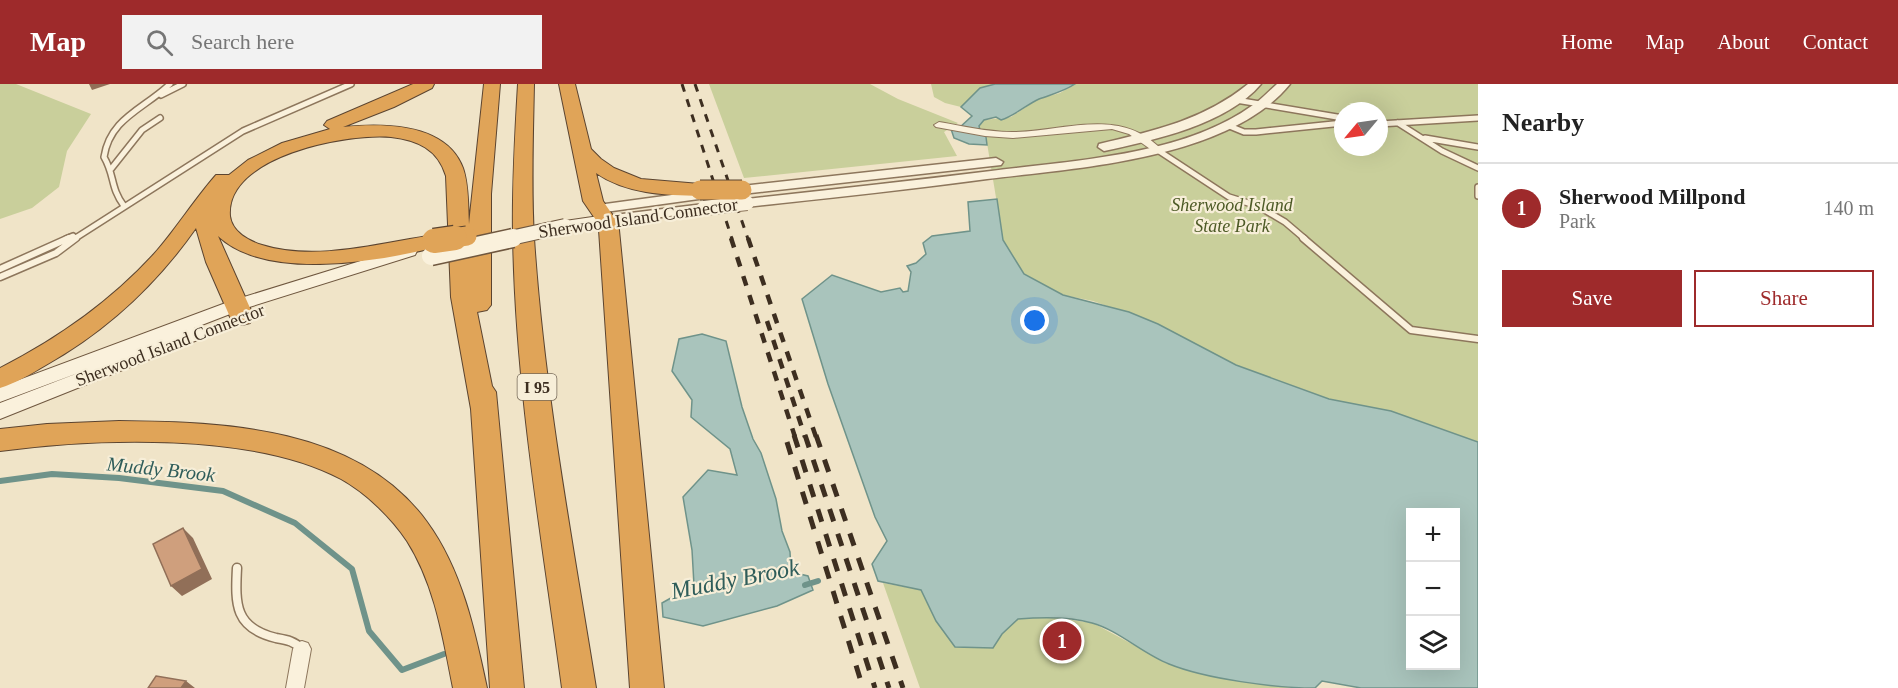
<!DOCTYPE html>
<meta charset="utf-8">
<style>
body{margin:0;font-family:"Times New Roman",serif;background:#f2f2f2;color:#222}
.controls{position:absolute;right:18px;bottom:18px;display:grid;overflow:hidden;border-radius:0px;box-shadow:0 6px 24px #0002}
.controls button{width:54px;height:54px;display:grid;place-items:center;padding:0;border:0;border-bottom:2px solid #e0e0e0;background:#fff;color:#222;font:30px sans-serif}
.compass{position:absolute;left:1334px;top:18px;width:54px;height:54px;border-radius:50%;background:#fff;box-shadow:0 6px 24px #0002;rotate:241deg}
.you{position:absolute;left:1035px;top:237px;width:21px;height:21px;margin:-15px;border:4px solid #fff;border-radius:50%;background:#1a73e8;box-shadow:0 0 0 9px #1a73e833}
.badge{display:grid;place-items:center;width:39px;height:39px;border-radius:50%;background:#9e2a2b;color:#fff;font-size:20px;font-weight:700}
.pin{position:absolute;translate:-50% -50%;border:3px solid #fff;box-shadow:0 2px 6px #0006}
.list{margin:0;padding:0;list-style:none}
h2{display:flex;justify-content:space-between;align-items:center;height:78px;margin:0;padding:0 24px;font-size:26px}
h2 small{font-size:20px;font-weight:400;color:#767676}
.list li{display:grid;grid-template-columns:39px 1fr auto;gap:18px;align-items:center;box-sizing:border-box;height:90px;padding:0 24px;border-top:2px solid #e0e0e0}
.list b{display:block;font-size:22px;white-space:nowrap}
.list p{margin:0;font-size:20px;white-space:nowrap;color:#767676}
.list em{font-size:20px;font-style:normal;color:#767676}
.actions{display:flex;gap:12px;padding:18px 24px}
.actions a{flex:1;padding:14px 0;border:2px solid #9e2a2b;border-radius:0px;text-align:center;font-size:21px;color:#9e2a2b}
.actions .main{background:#9e2a2b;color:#fff}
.icon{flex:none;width:33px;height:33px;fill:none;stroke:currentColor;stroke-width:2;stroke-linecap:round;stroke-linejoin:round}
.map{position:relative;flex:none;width:1478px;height:604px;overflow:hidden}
header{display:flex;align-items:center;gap:36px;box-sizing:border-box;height:84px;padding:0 30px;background:#9e2a2b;color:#fff}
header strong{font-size:28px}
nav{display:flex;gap:33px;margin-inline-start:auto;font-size:21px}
.search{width:420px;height:54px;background:#f2f2f2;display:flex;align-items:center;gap:15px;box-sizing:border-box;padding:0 21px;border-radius:0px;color:#767676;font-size:22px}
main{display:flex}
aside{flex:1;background:#fff}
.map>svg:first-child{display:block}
.green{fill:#c9cf9b;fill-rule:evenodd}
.water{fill:#a9c4bc;stroke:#6f938a;stroke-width:1.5;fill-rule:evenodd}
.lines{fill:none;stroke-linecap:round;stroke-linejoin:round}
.stream{stroke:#6f938a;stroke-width:6}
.service-far2-casing{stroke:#8d765c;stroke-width:8}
.service-far1-casing{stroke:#8d765c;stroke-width:9}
.service-casing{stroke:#8d765c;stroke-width:11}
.minor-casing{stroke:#8d765c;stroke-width:2}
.tertiary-casing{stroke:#8d765c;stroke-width:3}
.secondary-casing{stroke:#6f573f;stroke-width:2}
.motorway-casing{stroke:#5b4430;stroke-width:2}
.service-far2{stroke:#faf1dc;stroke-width:5}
.service-far1{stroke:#faf1dc;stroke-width:6}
.service{stroke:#faf1dc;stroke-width:8}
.minor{fill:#faf1dc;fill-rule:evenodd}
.tertiary{fill:#faf1dc;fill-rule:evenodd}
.secondary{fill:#faf1dc;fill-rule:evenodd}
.motorway{fill:#e0a458;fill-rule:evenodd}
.rail-far2{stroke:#3d2e20;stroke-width:3;stroke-dasharray:8 8;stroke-linecap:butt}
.rail-far1{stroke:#3d2e20;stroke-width:4.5;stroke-dasharray:10 10;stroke-linecap:butt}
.rail{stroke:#3d2e20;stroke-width:5;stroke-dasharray:13 13;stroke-linecap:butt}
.tertiary-bridge-casing{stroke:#8d765c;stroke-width:16;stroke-linecap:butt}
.secondary-bridge-far1-casing{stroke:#6f573f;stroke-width:16;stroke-linecap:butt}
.secondary-bridge-casing{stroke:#6f573f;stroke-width:21;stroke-linecap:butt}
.motorway-bridge-far1-casing{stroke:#5b4430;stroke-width:21;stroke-linecap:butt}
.motorway-bridge-casing{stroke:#5b4430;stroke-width:27;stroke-linecap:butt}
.tertiary-bridge{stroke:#faf1dc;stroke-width:14}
.secondary-bridge-far1{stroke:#faf1dc;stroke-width:14}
.secondary-bridge{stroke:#faf1dc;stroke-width:18}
.motorway-bridge-far1{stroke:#e0a458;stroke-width:19}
.motorway-bridge{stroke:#e0a458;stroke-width:24}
.shaded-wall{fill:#916f58}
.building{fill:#cf9f7d;stroke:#916f58;stroke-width:1.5}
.labels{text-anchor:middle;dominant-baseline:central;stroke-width:4.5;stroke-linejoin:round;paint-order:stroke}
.shield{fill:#f7eed8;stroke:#756857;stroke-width:1.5}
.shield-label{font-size:16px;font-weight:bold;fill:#3d2e20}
.park-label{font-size:18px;font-style:italic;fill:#4d5a26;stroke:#f7eed8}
.street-label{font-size:18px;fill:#3d2e20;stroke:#f7eed8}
.water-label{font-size:20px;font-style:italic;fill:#2f5d5a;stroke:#f7eed8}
.near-water-label{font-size:24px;font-style:italic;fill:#2f5d5a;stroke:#f7eed8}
</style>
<header>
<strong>Map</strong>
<div class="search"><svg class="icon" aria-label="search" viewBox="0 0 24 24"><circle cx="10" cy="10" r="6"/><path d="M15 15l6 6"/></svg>Search here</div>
<nav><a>Home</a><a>Map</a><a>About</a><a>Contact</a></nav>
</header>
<main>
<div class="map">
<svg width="1478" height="604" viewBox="0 0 1478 604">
<rect width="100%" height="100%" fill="#f0e4c8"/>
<path class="green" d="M0 0H16L91 30 67 67 59 103 32 124 0 135Z
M709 0H870L898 15 958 39 944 48 957 72 744 94Z
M931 0H995L980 4 961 23 945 19 934 13Z
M1075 0H1478V358L1391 327 1329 315 1236 281 1158 240 1093 217 1063 211 1024 190 1003 156 986 53 980 46 979 42 984 36 1011 33 1038 15 1060 9ZM1343 27H1379V63H1343Z
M883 499 921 506 936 537 993 564 1002 550 1018 534 1049 533 1093 539 1169 580 1231 595 1299 604H920Z"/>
<path class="water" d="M995 0H1075C1063 8 1052 10 1039 15 1026 21 1016 31 1001 36L996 33 984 36 979 42 980 46 986 53 987 61 969 60 954 54 951 45 959 44 972 32 961 23 980 4Z
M997 115 1003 156 1024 190 1063 211 1129 228 1158 240 1236 281 1329 315 1391 327 1478 358V604H1361L1322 597 1315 604C1275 604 1206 595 1169 580 1143 570 1118 546 1092 539 1068 532 1042 533 1018 535L1002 550 993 564 955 563 936 537 921 506 878 497 872 480 887 457 875 433 828 300 802 215 832 191 881 208 900 204 903 208 908 207 911 188 907 182 916 179 926 170 923 159 932 152 970 147 968 118ZM1456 428V582H1410V428Z
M702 250 726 257 742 323 753 355 761 369 776 415 782 447 790 468 791 488 808 492 813 506 777 522 703 542 663 533 662 519 694 501 692 466 683 413 708 386 737 391 730 365 691 333 692 316 672 287 679 255Z"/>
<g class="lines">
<path class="stream" d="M0 397 52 390 119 394 223 407 295 439 352 485 369 547 402 586 444 570
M805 501 818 497"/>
<g class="service-far2-casing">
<path id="service-far2" d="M161 11 183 0
M1236 16 1343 34
M1398 39 1442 67 1478 84
M1379 40 1478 34
M1227 41 1244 48H1256L1343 39
M1425 54 1478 63
M1156 65 1229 113 1258 122 1285 138 1305 155
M111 85 142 46 160 34
M1478 103V112
M124 122C110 103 115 92 104 73 110 34 144 25 170 0
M66 155 73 152
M74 155 243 47 351 0"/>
</g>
<g class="service-far1-casing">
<path id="service-far1" d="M1303 154 1411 246 1478 255
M0 185 69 154
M0 193 56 169 76 154"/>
</g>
<g class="service-casing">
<path id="service" d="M237 484C235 521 235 544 276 554 287 556 294 557 302 565"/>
</g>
<g class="minor-casing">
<path id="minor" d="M939 38C963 42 987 48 1012 48 1064 48 1119 22 1161 65L1153 67 1129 50 1112 45 1013 54 985 52 936 43 934 41Z
M302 557 308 559 311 565 304 604H286L293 565 296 559Z"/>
</g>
<g class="tertiary-casing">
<path id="tertiary" d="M1248 0H1261C1226 41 1154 56 1104 67L1098 63 1099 60C1153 47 1204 36 1248 0Z
M1277 0H1290C1229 75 1078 84 987 95 907 106 827 114 747 123L740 119 747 115C828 106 910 97 991 87 1074 76 1183 72 1253 21 1262 15 1269 7 1277 0Z
M996 74 1003 78 1001 81 742 110 735 106 742 102Z
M701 107 708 111 706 114 598 129 591 125 598 121Z
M704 120 709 121 711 124 709 127 606 140 599 136 606 132Z"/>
</g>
<g class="secondary-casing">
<path id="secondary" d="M606 131 612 133 614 136 612 139 565 147 557 142 565 137Z
M409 162 415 163 417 167 415 171 243 225 194 244 205 245 208 249 205 253 0 335V319L86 286 0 318V303L231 217Z"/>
</g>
<g class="motorway-casing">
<path id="motorway" d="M413 0H434L432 4 394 23 343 43C384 39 446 39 463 84 469 101 468 123 469 140L484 0H500L491 110V221L487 226 477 228 492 302 496 308 524 604H490L471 325 451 213 446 92C438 65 417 56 391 53 347 49 225 72 230 132 232 148 249 157 262 161 316 178 380 159 434 151L441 152 445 157 441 162C382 177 267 198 218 152L254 233 250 239 242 241 234 239 230 233 206 178 196 144C156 201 106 247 46 281 31 290 16 299 0 304V284C57 255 110 218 154 170 176 145 194 116 216 91H229L248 76 282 59 330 45 324 41 327 37Z
M518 0H534C533 51 531 103 534 154 544 306 572 455 596 604H562C542 454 515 302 513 150 512 100 515 50 518 0Z
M559 0H575L591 65 601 75 614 84 641 95 700 100 707 102 710 106 707 110 700 112C665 111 626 110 596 89L603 117 616 136 619 146 664 604H630L599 146 596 136 583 117Z
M119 337C226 338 358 343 427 438 462 486 475 547 487 604H453C443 554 435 501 407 457 391 433 366 409 341 395 254 348 96 354 0 367V345L47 340Z"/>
</g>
<use href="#service-far2" class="service-far2"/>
<use href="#service-far1" class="service-far1"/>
<use href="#service" class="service"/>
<use href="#minor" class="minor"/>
<use href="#tertiary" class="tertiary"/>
<use href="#secondary" class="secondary"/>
<use href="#motorway" class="motorway"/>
<path class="rail-far2" d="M682 0 732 155
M695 0 748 155"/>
<path class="rail-far1" d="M731 154 795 353
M748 154 816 353
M767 237 805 353"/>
<path class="rail" d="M794 351 875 604
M805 351 889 604
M816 351 903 604
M787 358 863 604"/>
<g class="tertiary-bridge-casing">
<path id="tertiary-bridge" d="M704 124 747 119"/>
</g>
<g class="secondary-bridge-far1-casing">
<path id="secondary-bridge-far1" d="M506 155 565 142"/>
</g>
<g class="secondary-bridge-casing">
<path id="secondary-bridge" d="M431 172 513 154"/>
</g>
<g class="motorway-bridge-far1-casing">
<path id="motorway-bridge-far1" d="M700 106H742
M446 155 467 152"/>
</g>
<g class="motorway-bridge-casing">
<path id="motorway-bridge" d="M434 157 455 154"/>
</g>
<use href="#tertiary-bridge" class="tertiary-bridge"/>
<use href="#secondary-bridge-far1" class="secondary-bridge-far1"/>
<use href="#secondary-bridge" class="secondary-bridge"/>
<use href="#motorway-bridge-far1" class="motorway-bridge-far1"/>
<use href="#motorway-bridge" class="motorway-bridge"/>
</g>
<path class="shaded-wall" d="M89 0H110L92 6Z
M183 444 193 454 212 495 182 512 171 502Z
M186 597 195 604H181Z"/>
<path class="building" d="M183 444 202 485 171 502 153 460Z
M156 592 186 597 181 604H148Z"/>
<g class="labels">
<rect class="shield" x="517.5" y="290" width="39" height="26" rx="4.5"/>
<g class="shield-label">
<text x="537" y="303">I 95</text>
</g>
<g class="park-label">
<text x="1232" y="121">Sherwood Island<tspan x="1232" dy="21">State Park</tspan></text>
</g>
<g class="street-label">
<text transform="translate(638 134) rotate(-8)">Sherwood Island Connector</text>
<text transform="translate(170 261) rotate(-21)">Sherwood Island Connector</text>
</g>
<g class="water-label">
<text transform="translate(161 385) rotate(6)">Muddy Brook</text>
</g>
<g class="near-water-label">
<text transform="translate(735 495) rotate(-11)">Muddy Brook</text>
</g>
</g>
</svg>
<div class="controls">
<button>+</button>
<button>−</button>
<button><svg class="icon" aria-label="layers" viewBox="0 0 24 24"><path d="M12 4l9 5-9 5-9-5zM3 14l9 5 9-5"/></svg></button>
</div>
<svg class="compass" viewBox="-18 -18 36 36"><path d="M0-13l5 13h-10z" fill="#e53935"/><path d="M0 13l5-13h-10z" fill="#767676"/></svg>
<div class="you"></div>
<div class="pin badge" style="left:1062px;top:557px">1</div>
</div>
<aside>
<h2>Nearby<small></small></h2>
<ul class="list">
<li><span class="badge">1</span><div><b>Sherwood Millpond</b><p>Park</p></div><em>140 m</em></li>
</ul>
<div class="actions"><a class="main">Save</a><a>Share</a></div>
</aside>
</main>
